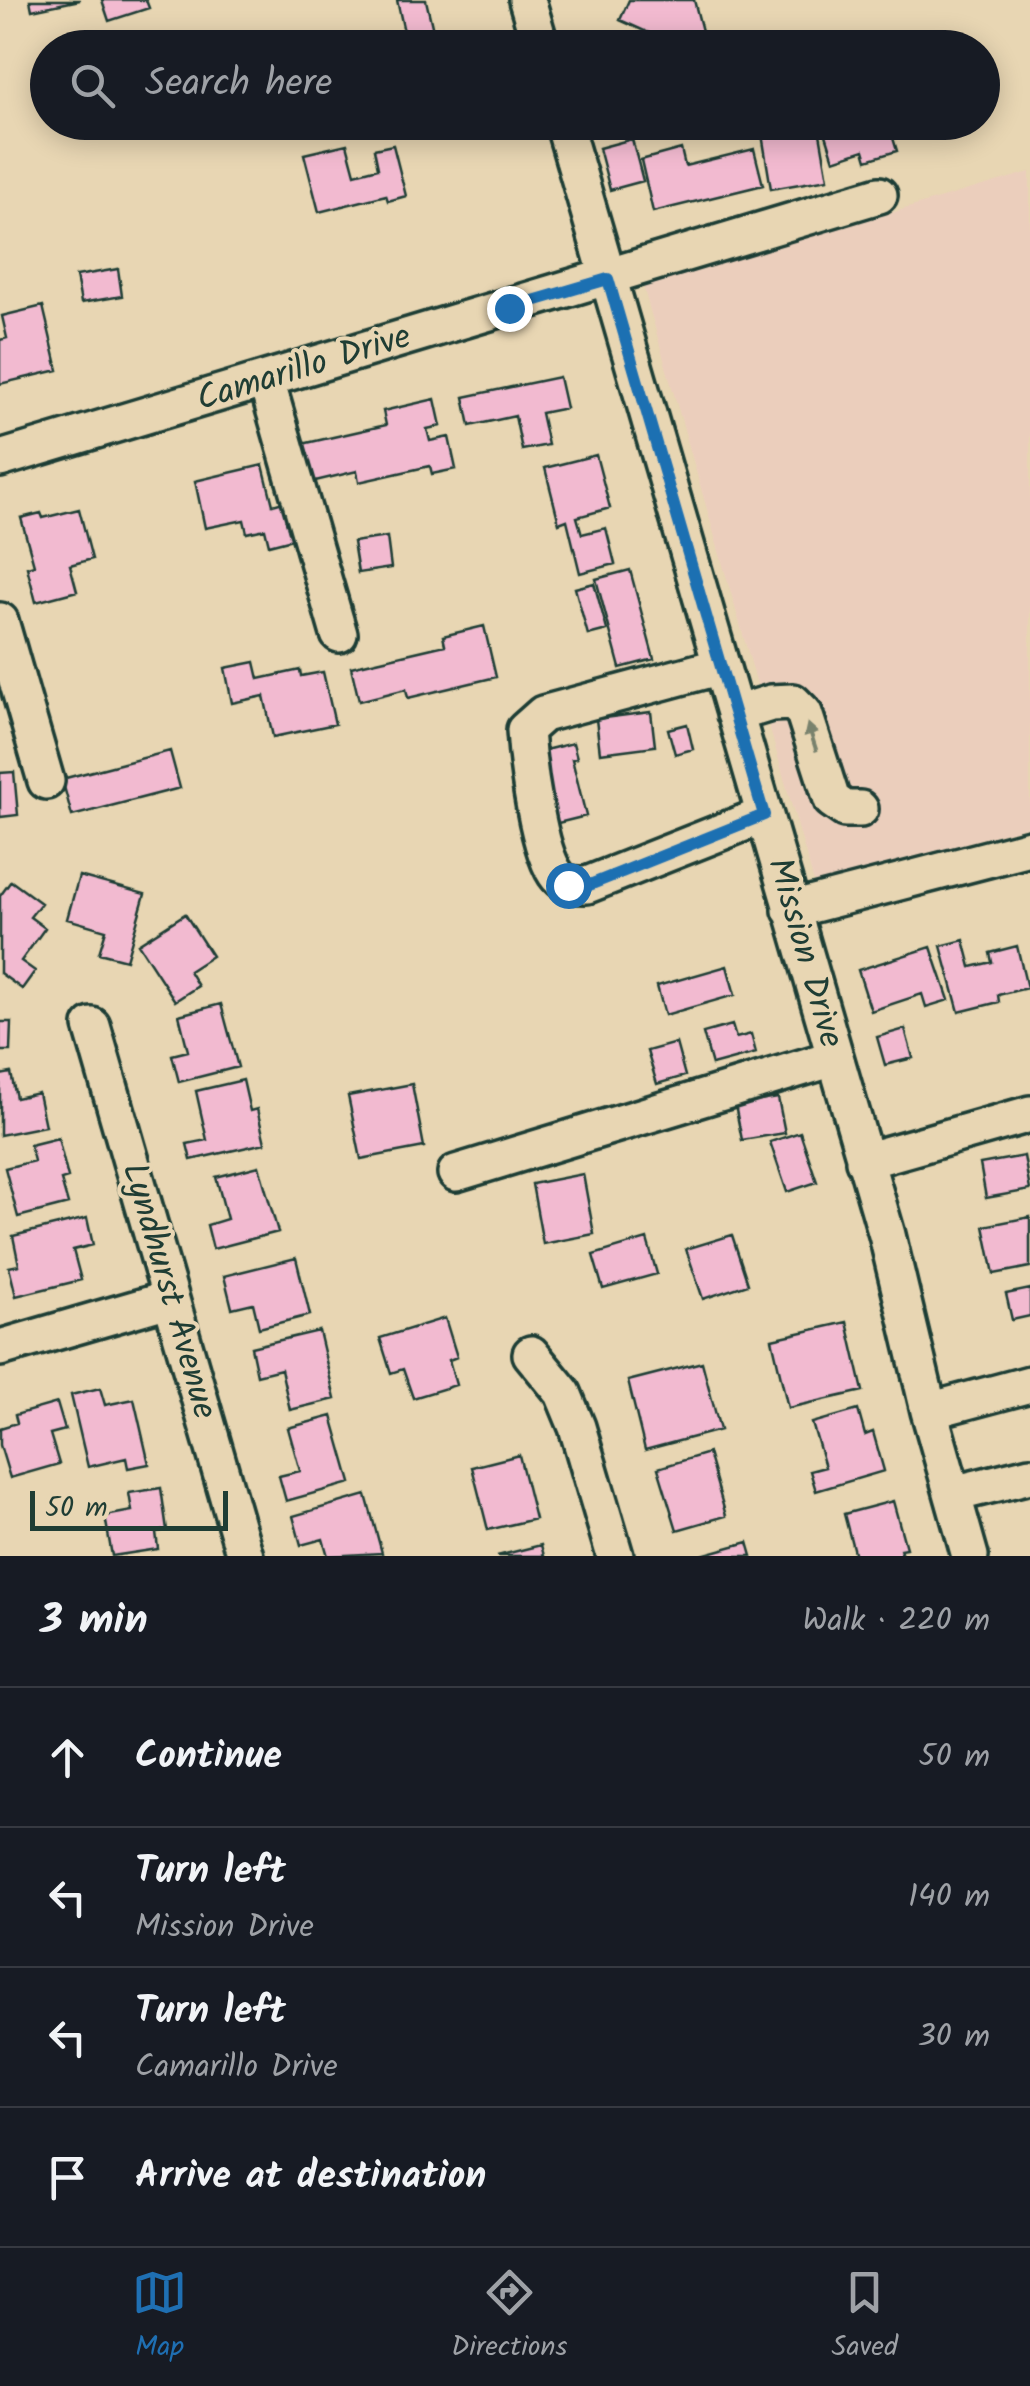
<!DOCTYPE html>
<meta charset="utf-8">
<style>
body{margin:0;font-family:Kalam,sans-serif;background:#242831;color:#f1f3f6}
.scale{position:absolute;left:30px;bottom:25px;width:198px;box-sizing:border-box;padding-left:10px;border:5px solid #1f3d34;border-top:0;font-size:28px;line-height:35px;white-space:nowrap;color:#1f3d34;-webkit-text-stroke:8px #e8d6b3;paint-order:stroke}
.stop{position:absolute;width:30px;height:30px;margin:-22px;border:8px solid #1f6fb2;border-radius:50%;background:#fff}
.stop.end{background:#1f6fb2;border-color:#fff;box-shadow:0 2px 10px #0008}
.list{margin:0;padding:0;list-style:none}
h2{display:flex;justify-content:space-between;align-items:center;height:130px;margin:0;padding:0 40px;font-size:42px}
h2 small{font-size:32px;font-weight:400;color:#9ea1a6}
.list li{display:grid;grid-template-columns:65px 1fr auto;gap:30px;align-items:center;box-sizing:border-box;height:140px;padding:0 40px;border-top:2px solid #363941}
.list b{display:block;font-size:38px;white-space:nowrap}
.list p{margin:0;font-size:32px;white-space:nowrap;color:#9ea1a6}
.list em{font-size:32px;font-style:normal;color:#9ea1a6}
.icon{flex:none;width:55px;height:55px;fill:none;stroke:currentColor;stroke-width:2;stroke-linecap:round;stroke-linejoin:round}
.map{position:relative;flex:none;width:1030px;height:1556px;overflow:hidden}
.search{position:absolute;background:#171b24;box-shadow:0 5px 25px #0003;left:30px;right:30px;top:30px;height:110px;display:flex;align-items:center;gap:25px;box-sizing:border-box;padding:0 35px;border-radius:55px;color:#9ea1a6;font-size:38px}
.sheet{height:690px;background:#171b24}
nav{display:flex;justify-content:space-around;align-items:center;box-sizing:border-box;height:140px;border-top:2px solid #363941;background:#171b24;font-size:28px;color:#9ea1a6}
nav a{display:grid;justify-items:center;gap:5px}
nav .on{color:#1f6fb2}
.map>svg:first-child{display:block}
.built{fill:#ebcebc}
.building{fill:#f2bad0;stroke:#1f3d34;stroke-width:2.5}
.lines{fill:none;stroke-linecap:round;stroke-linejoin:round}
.minor-casing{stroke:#1f3d34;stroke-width:42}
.minor{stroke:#e8d6b3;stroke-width:35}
.oneway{fill:#79826d}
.route{stroke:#1f6fb2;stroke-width:12}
.labels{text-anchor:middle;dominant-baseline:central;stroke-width:8;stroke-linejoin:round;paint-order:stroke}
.street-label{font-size:35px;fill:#1f3d34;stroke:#e8d6b3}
</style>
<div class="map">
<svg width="1030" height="1556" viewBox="0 0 1030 1556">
<rect width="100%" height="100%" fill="#e8d6b3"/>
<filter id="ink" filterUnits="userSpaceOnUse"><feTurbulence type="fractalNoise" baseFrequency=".01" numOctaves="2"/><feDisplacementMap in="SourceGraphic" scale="20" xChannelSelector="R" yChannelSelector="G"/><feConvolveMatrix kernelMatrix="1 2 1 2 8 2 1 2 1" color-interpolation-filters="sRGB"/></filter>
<g filter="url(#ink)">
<path class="built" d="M1030 172V826L814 883 643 286Z"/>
<path class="building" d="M30 0H80L32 10Z
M102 0H146L149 8 109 21Z
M397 0H426L434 35 406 41Z
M629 0H694L702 31 713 36 716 48H656L660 38 620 20Z
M760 122H818L828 179 771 189Z
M822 122H876L878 129 889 125 897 151 867 160 864 150 834 160Z
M632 139 643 181 610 190 599 148Z
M347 144 355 174 378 168 374 149 393 145 406 196 388 201 386 195 319 212 304 154Z
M681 149 685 166 754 149 763 185 653 212 641 160Z
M118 269 122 296 81 303 76 276Z
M43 306 58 370 0 384V340L7 338 2 316Z
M559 377 566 408 541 413 548 445 522 450 515 416 470 426 464 397Z
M435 399 441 426 427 429 430 441 449 437 456 469 432 474 430 466 359 482 357 471 307 483 298 445 386 425 383 411Z
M596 455 610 508 577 517 582 534 606 528 615 564 580 573 567 520 559 523 545 468Z
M263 465 273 505 283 502 292 539 269 545 265 529 247 533 244 520 205 528 195 481Z
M79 509 92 559 70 565 77 591 36 602 27 567 34 565 21 518 41 513 43 518Z
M387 537 391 568 358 573 353 542Z
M630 570 654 659 620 668 596 579Z
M594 583 607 630 588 635 575 588Z
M484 626 496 677 408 698 406 689 359 701 351 667 445 645 443 636Z
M255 662 259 679 300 670 301 676 323 672 335 724 273 737 264 696 232 703 225 668Z
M651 712 655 746 600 753 596 719Z
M687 724 693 749 675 754 668 729Z
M573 743 577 758 572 759 586 816 554 824 537 752Z
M170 751 180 788 72 816 62 779Z
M14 772 18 815 0 817V773Z
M79 876 145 894 126 960 99 953 106 930 67 919Z
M11 881 41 903 30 917 45 928 21 961 35 971 22 989 0 973V896Z
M185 914 212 956 189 971 198 986 175 1001 138 944Z
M964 940 971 967 992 962 990 953 1017 946 1027 988 998 995 999 1002 959 1012 941 946Z
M931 947 949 1000 926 1007 922 994 871 1011 858 970Z
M727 966 735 995 665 1015 657 986Z
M221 1004 238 1067 179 1082 172 1055 188 1051 179 1015Z
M0 1022H11L10 1051H0Z
M732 1025 736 1038 751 1034 756 1053 712 1065 703 1033Z
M905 1029 913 1058 885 1065 877 1037Z
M676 1043 685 1076 657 1084 647 1051Z
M11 1073 16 1098 38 1093 45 1126 0 1135V1075Z
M243 1080 250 1111 257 1109 265 1143 191 1160 187 1144 207 1140 196 1091Z
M412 1084 424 1147 361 1159 348 1096Z
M778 1098 785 1133 742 1140 735 1105Z
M800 1132 817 1182 787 1192 770 1142Z
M58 1138 68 1178 61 1180 68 1204 18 1217 5 1168 34 1161 30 1145Z
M1024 1156 1030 1190 986 1198 980 1164Z
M259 1166 278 1232 213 1249 207 1225 227 1219 216 1177Z
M583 1174 594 1234 543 1244 532 1184Z
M1030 1217V1267L994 1274 984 1226Z
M87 1218 93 1245 73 1250 81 1280 16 1296 9 1267 19 1265 13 1236Z
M732 1235 748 1284 703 1299 686 1249Z
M647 1239 657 1274 603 1289 593 1255Z
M296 1258 310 1315 259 1328 253 1303 232 1308 224 1276Z
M1030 1289V1316L1012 1320 1006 1294Z
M445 1318 457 1357 449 1360 456 1385 413 1398 403 1369 391 1373 380 1338Z
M847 1322 863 1391 788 1408 772 1339Z
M319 1331 335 1399 290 1410 281 1369 257 1375 251 1347Z
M702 1362 720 1430 645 1450 628 1381Z
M100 1388 105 1405 134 1399 149 1464 128 1468 126 1458 88 1467 71 1395Z
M57 1403 65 1430 50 1434 59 1464 10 1478 0 1445V1428L17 1423 15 1415Z
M858 1410 865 1435 873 1432 884 1471 816 1491 810 1471 825 1467 812 1423Z
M332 1416 351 1483 286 1501 279 1476 300 1471 288 1428Z
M708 1453 726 1516 677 1530 658 1468Z
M519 1455 535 1519 488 1530 472 1467Z
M161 1488 167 1530 156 1532 158 1549 112 1556 105 1516 132 1511 129 1493Z
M366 1495 382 1553 328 1556 323 1539 301 1545 293 1516Z
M893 1501 906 1548 900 1549 902 1556H855L844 1514Z
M748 1542 752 1556H698Z
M541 1545 544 1556H497Z"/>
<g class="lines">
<g class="minor-casing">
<path id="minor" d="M527 0 541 48
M563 122 887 1235 929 1411 970 1556
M266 380 339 634
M0 459 879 195
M0 621 46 781
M721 666 543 714 525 730C527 762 538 854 558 877 566 886 576 885 587 885L764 815
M735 714 771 703 793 702 804 713 832 800 845 809H860
M791 910 1030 848
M92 1026 245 1556
M864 1161 1030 1114
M456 1173 834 1058
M0 1348 169 1299
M531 1354 563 1393 577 1427 615 1556
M929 1411 1030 1384
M953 1494 1030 1475"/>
</g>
<use href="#minor" class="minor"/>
</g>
<defs><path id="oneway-solid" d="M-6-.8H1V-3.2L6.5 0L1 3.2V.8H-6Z" transform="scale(2.5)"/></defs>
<use class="oneway" href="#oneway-solid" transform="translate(812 737) rotate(-108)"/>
</g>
<g class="lines" filter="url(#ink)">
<path class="route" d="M509 308 608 279 764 815 587 886 568 885"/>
</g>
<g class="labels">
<g class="street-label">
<text transform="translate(304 369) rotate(-17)">Camarillo Drive</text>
<text transform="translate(804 953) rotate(74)">Mission Drive</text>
<text transform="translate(168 1291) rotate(74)">Lyndhurst Avenue</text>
</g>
</g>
</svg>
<div class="scale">50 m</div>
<div class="stop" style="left:568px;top:885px"></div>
<div class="stop end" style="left:509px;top:308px"></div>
<div class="search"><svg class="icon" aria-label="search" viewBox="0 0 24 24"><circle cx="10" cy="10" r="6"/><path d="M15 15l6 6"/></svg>Search here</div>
</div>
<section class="sheet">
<h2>3 min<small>Walk · 220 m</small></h2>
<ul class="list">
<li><svg class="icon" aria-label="ahead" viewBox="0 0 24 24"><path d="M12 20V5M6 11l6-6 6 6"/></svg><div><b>Continue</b></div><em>50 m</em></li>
<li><svg class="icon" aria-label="left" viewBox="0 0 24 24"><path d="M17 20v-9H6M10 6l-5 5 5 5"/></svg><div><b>Turn left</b><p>Mission Drive</p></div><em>140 m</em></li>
<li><svg class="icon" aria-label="left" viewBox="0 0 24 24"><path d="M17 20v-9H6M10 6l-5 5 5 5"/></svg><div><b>Turn left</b><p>Camarillo Drive</p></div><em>30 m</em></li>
<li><svg class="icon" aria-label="arrive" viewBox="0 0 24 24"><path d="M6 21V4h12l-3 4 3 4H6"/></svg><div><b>Arrive at destination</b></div></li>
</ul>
</section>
<nav>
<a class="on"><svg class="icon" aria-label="map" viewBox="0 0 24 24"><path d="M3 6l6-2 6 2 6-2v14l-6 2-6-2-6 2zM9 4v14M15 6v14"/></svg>Map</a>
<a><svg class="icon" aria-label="directions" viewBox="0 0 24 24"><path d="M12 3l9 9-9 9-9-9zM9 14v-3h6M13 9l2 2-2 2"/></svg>Directions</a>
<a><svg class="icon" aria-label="saved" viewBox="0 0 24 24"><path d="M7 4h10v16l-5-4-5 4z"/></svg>Saved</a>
</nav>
